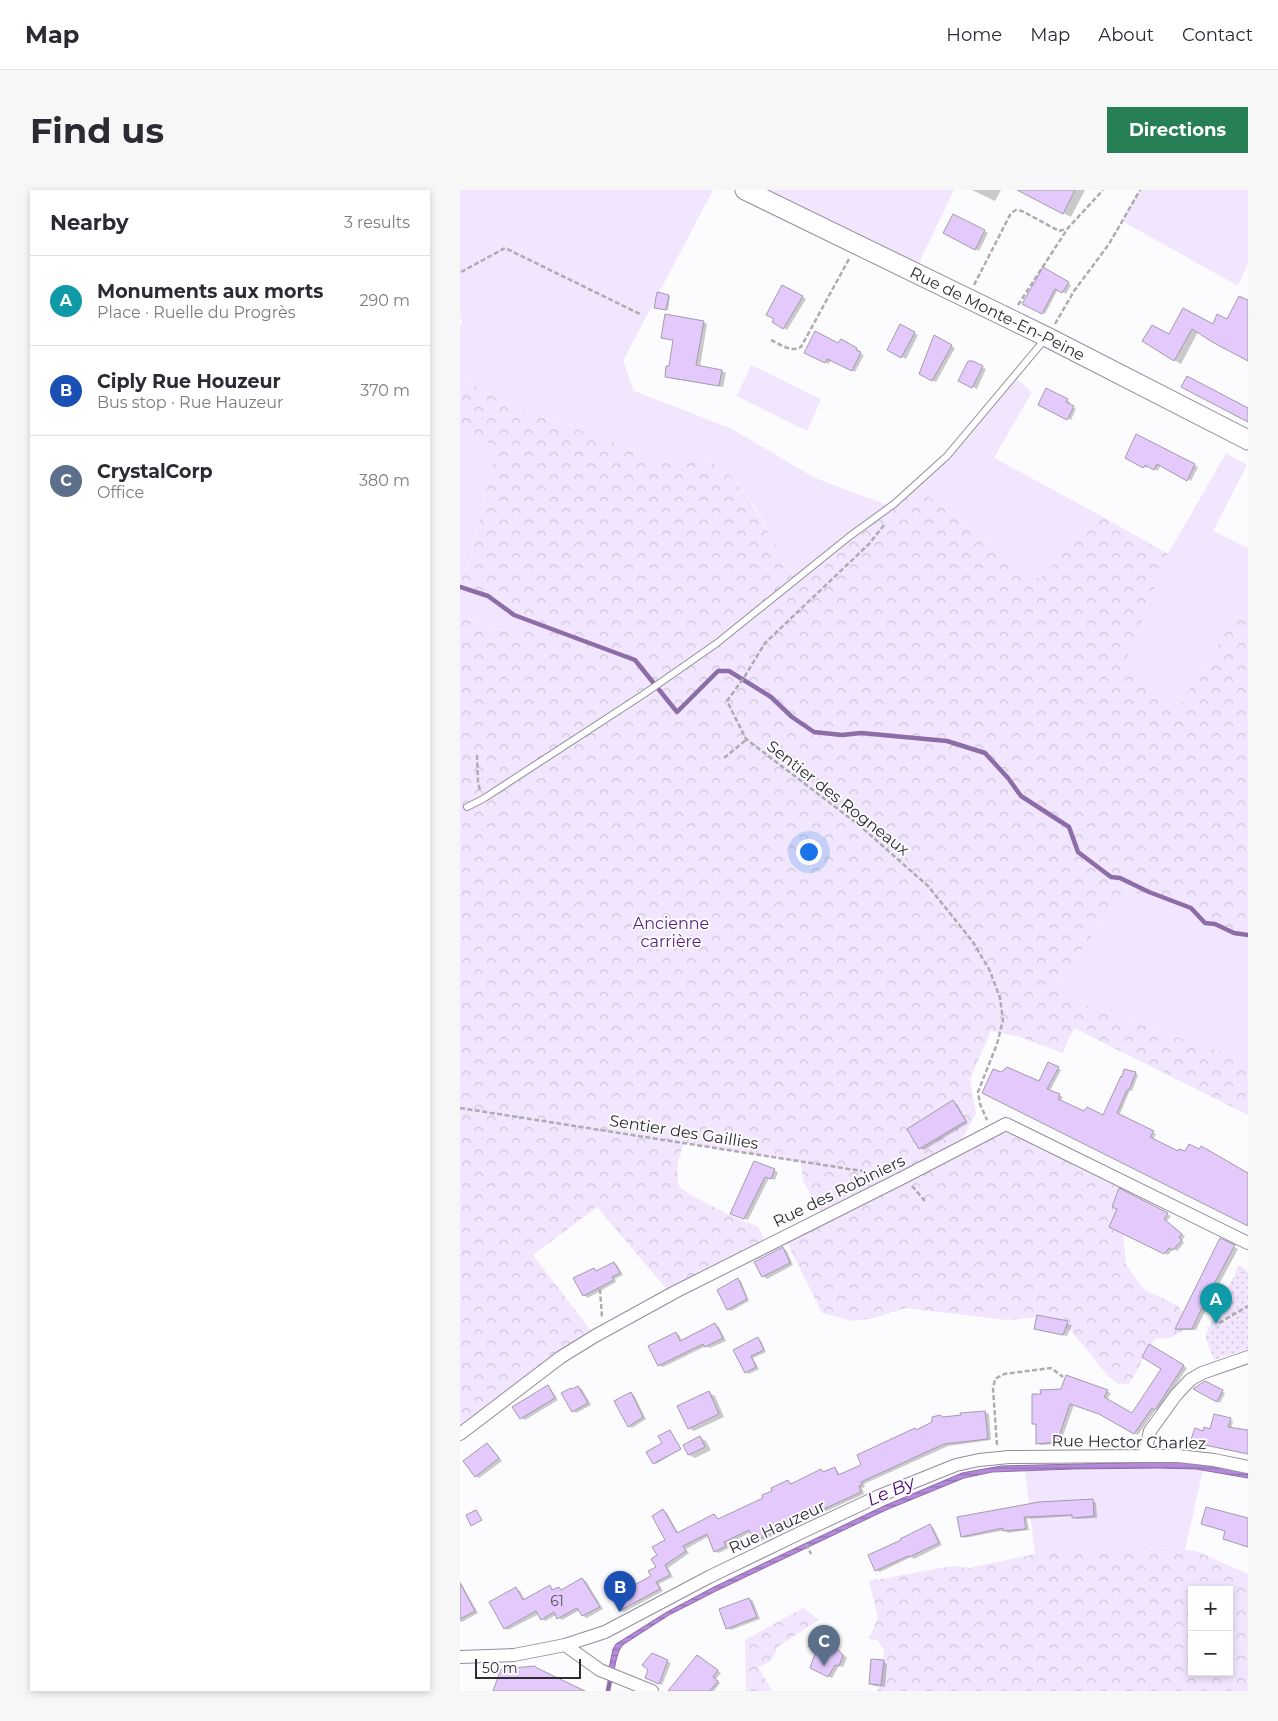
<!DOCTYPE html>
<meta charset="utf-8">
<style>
body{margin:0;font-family:Montserrat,sans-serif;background:#f7f7f7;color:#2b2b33}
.controls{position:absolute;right:15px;bottom:15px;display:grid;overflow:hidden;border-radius:0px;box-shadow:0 2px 8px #0003}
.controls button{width:45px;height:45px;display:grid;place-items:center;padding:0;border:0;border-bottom:1px solid #e1e1e2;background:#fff;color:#2b2b33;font:25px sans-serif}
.scale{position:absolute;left:15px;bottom:12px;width:106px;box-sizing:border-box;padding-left:5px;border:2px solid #2f2c31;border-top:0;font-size:14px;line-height:18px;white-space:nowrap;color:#2f2c31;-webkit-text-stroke:4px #fcfbfe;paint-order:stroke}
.you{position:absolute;left:348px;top:661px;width:18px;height:18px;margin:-12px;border:4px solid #fff;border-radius:50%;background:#1a73e8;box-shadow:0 0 0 8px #1a73e833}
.badge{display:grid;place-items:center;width:32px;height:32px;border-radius:50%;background:#278055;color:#fff;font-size:16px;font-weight:700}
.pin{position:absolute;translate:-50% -41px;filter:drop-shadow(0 1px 2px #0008)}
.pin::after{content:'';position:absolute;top:26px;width:18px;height:15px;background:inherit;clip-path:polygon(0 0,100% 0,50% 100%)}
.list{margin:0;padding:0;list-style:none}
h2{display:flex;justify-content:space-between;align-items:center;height:65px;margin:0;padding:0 20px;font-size:21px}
h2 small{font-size:16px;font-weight:400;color:#7c7c81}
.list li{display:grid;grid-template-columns:32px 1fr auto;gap:15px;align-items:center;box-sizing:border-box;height:90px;padding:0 20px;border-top:1px solid #e1e1e2}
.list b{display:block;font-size:19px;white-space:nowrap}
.list p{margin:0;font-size:16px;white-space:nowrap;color:#7c7c81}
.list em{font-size:16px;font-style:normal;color:#7c7c81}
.map{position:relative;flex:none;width:788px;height:1501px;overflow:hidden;border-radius:0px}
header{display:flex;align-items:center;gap:30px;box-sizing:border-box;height:70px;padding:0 25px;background:#fff;border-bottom:1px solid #e1e1e2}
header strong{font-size:24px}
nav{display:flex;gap:28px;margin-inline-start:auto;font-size:18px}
.intro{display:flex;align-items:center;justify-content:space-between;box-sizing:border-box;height:120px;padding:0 30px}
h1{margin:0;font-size:35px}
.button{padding:12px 22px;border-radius:0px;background:#278055;color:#fff;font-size:18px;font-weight:700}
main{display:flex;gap:30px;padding:0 30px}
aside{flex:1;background:#fff;border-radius:0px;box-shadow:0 2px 8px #0003}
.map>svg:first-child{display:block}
.green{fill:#f1e6fd}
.forest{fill:url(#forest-crowns);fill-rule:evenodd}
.park{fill:url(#park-dots)}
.water{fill:url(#water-rules);stroke:#8d6da8}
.shadow{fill:#0003}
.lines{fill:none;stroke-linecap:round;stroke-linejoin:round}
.stream{stroke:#8d6da8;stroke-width:4.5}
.building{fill:#e3c9fc;stroke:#a39ca9}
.lane-casing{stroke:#938c99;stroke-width:8}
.street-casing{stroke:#938c99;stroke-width:14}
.secondary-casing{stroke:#938c99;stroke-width:21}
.path{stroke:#aeacb0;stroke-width:2.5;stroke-dasharray:5 2.5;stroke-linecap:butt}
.lane{stroke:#fff;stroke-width:6}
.street{stroke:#fff;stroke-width:12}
.secondary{stroke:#fff;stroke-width:19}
.labels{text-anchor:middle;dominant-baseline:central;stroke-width:4;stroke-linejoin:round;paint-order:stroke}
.number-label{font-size:14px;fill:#5c5364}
.street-label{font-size:16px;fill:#2f2c31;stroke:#fcfbfe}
.park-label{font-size:16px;fill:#591e7f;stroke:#fcfbfe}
.water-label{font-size:18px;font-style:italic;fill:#4a096f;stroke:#fcfbfe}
</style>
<header>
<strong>Map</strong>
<nav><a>Home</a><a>Map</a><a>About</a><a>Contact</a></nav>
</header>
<div class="intro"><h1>Find us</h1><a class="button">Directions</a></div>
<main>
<aside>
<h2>Nearby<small>3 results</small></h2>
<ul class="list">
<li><span class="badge" style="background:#0f9aa8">A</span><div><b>Monuments aux morts</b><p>Place · Ruelle du Progrès</p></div><em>290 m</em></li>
<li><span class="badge" style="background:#1a4fb4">B</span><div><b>Ciply Rue Houzeur</b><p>Bus stop · Rue Hauzeur</p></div><em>370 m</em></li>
<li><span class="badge" style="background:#5c6f8a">C</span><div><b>CrystalCorp</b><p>Office</p></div><em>380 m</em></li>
</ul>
</aside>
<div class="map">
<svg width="788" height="1501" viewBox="0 0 788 1501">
<defs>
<pattern id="forest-crowns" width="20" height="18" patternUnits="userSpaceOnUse" patternTransform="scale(1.25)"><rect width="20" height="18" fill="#f1e6fd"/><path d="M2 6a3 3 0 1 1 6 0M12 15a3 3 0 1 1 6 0" fill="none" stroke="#cfc5d9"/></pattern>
<pattern id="park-dots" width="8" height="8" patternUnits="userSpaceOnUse" patternTransform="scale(1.25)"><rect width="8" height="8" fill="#f1e6fd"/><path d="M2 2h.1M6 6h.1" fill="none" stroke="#cfc5d9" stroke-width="1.8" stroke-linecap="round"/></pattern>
<pattern id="water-rules" width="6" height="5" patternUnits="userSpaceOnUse" patternTransform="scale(1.25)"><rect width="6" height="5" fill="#b589db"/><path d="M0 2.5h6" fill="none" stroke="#9470b2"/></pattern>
</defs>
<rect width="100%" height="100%" fill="#fcfbfe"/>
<path class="green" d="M0 0H253L163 171 174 201 270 238 355 288 425 314 429 317 336 390 292 312 272 287 244 266 206 271 41 211 0 186V135L2 133 0 123Z
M285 0H494L454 83Z
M680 0H788V74L778 96 662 31Z
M291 175 361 209 347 241 277 206Z
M554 187 572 202 534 268 636 323 580 389 454 296 487 266Z
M0 247 28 253 36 262 9 375 0 388Z
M766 263 787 275 753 341 788 358V406L719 516 662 480 708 364Z
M0 397 28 406 54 425 72 432 42 440 0 426Z
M689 702 731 718 745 733 755 734 774 743 788 745V871L627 816 598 793 659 708Z
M697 1278 743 1280 725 1360 685 1357 637 1358 575 1364 565 1281Z"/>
<path class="forest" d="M0 186 41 211 205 271 244 266 272 287 291 312 336 390 454 296 580 389 636 323 708 364 663 480 719 516 788 406V745L774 743 755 734 745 733 731 718 690 702 659 708 598 793 627 816 788 871V925L614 838 602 863 560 847 531 841 510 889 516 923 501 951 498 950 495 958 546 934 676 998 667 1016 663 1041 666 1075 685 1100 717 1115 722 1121V1142L710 1148 695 1149 669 1194H658L649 1187 612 1142 588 1126 547 1130 445 1118 414 1128 393 1131 362 1123 324 1047 364 1027 343 991 341 972 225 953C217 967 216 981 219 996L234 1007 272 1026 297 1036 301 1041 306 1056 211 1104 137 1017 73 1065 135 1146 0 1244V426L42 440 71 432 54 425 28 406 0 397V388L9 375 36 262 28 253 0 247Z
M685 1357 736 1361 788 1384V1501H417L421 1495 424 1459 417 1450 409 1449 418 1427 409 1391 492 1376 509 1378 575 1364 634 1358ZM732 1400H769V1482H732Z
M343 1418 359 1430 317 1457C314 1469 310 1473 298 1477L312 1501H286L285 1450Z"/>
<path class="park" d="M779 1075 788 1082V1159L754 1170 745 1146Z"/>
<path class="water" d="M697 1272 736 1273 788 1282V1288L736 1279 697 1278 613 1279 532 1282 504 1288 426 1320 256 1401 209 1425 164 1454C156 1461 156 1474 153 1485L148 1483 153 1459 156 1454 207 1422 254 1397 424 1316 502 1283 541 1276Z"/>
<path class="shadow" d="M512 0H541L535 11Z
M559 0H625L611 27Z
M494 26 528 43 519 61 485 43Z
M584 79 611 95 606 104 598 99 585 124 567 116Z
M322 97 346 109 327 140 314 132Z
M198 104 210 107 208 120 197 118Z
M788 112V170L738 142 721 174 683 151 709 145 723 119 754 136 767 131Z
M243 132 247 134 240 177 262 181 266 183 263 197 210 188 206 186 210 177 214 151 202 147Z
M441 136 458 145 446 169 428 159Z
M474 146 495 158 476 192 460 184Z
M381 151 400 161 399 163 404 165 395 182 371 169 369 174 346 163 379 155Z
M513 172 526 179 517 199 500 190Z
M587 200 610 212 609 215 616 219 611 230 580 214Z
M677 246 738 277 731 291 701 274 698 281 689 276 686 278 666 268Z
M589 874 601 880 590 901 603 907 600 912 625 923 644 927 675 883 678 885 672 901 670 900 659 926 696 944 693 950 718 963 787 983 788 981V1035L524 902 579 893Z
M493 912 497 914 508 933 464 960 460 958Z
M295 973 318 982 315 990 309 988 288 1030 275 1025Z
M659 1000 711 1026 706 1032 725 1046 722 1050 724 1053 717 1061 713 1059 708 1065 650 1036 659 1019Z
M761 1050 778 1059 751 1109 736 1140H720L717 1138Z
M323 1058 327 1061 333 1075 307 1089 303 1086Z
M154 1073 157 1075 163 1085 155 1089 156 1092 128 1108 124 1105 133 1079 137 1081Z
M278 1090 281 1091 289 1111 271 1121 268 1119Z
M578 1126 612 1135 607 1146 576 1139Z
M255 1135 259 1137 266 1151 250 1158 246 1156 203 1177 199 1175 216 1143 219 1145 222 1151Z
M298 1149 301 1151 306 1162 293 1168 299 1179 289 1184 286 1182 275 1161Z
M690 1155 727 1178 699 1221 696 1219 678 1245 644 1226 614 1215 600 1254 581 1255 578 1253 577 1236 574 1234 602 1200 607 1186 651 1203 647 1210 672 1225 703 1178Z
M745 1192 765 1203 760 1213 736 1198Z
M88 1197 91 1199 98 1210 65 1230 61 1228Z
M118 1197 122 1199 131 1215 116 1223 113 1221V1200Z
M170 1203 174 1205 186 1229 172 1238 169 1236Z
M249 1203 255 1206 264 1227 234 1241 229 1238Z
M525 1222 529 1224 531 1250 488 1256 404 1294 405 1297 402 1298 404 1304 299 1352 295 1350 291 1342 267 1355 269 1358 259 1363 255 1361 249 1346 226 1359 229 1363 208 1378 213 1387 199 1394 203 1401 164 1422 160 1420 192 1387 197 1378 199 1366 207 1350 203 1320 207 1323 219 1344 254 1325 259 1330 304 1308 328 1292 332 1294 361 1281 365 1283 375 1279 378 1281 380 1286 403 1276 457 1241 484 1229Z
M770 1230 773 1231 771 1239 788 1242V1264L735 1253 744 1242 751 1241Z
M211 1243 221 1259 196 1274 194 1273Z
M240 1248 246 1251 251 1260 235 1268 229 1265Z
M27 1254 31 1257 42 1271 19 1288 16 1286Z
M633 1311 636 1313 637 1328 616 1329 613 1326 567 1329 569 1340 548 1343 545 1340 505 1348 502 1346 498 1328Z
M470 1335 473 1337 482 1355 454 1369 451 1367 420 1382 416 1380 442 1350Z
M122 1389 126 1391 143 1419 127 1428 123 1426 120 1420 102 1430 96 1425 85 1431 82 1429 79 1424 48 1440 45 1438 56 1399 60 1401 65 1410 90 1397 94 1401 99 1398 102 1400Z
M0 1391 18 1423 2 1432 0 1431Z
M289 1409 293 1411 300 1429 271 1440 267 1438Z
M372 1454 387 1468 383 1477 379 1476 372 1488 355 1480Z
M241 1469 261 1483 256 1489 260 1493 254 1501H219Z
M207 1471 211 1473 202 1495 190 1490Z
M423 1471 427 1474 425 1497 414 1496 410 1493Z"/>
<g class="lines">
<path class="stream" d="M0 397 28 406 54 425 175 470 217 522 258 481H269L311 507 332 527 354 542 382 545 401 543 487 551 525 563 548 588 561 606 609 637 618 662 651 687 660 688 689 702 731 718 745 733 755 734 774 743 788 745
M148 1501 151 1485"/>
</g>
<path class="building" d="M557 0H615L603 24Z
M493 24 525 40 515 60 483 43Z
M583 77 609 92 602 103 595 99 582 124 562 114Z
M322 95 343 106 323 139 312 132 314 129 306 125Z
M197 102 209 105 206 120 194 118Z
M779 106 788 110V171L754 153 732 139 714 171 682 151 692 135 709 144 723 118 753 134 757 124 767 129Z
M205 124 244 131 236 175 262 180 259 196 205 187 206 176H209L213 150 201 148Z
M440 134 455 142 441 168 427 160Z
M355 141 378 153 381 149 397 158 396 160 401 162 392 181 367 169 365 173 344 163Z
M474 145 492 155 472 191 459 184Z
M508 171H513L523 176 512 198 498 191Z
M727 186 788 218V232L721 197Z
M586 198 608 209 606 212 614 216 607 230 578 215Z
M676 244 735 274 727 291 697 274 694 280 685 275 683 278 665 268Z
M588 872 599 877 587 899 600 904 598 909 624 921 627 917 643 925 661 886 662 887 664 879 676 882 669 900H667L657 923 694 941 690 947 718 961 719 959 725 961 729 954 739 959 741 956 788 983V1036L522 903 533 879 541 882 547 877 579 891Z
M493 910 506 931 459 959 447 939Z
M294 971 315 979 311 989 305 987 284 1029 270 1024Z
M659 998 708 1023 704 1029 722 1044 719 1047 722 1050 713 1060 709 1058 704 1064 649 1037 657 1019 652 1017Z
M760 1048 775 1055 747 1107 732 1139H715Z
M323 1057 330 1073 302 1087 294 1072Z
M154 1072 160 1083 152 1087 154 1090 123 1106 113 1088 134 1078 136 1081Z
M278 1088 287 1109 267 1120 257 1100Z
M577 1125 608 1131 603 1145 574 1139Z
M255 1133 263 1148 245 1157 243 1154 198 1176 188 1156 216 1142 220 1151Z
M298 1147 304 1160 291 1166 296 1177 285 1183 273 1160Z
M689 1154 724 1175 695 1220 692 1218 674 1244 639 1224 610 1214 597 1252 576 1254V1234H572V1204H581L580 1200 601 1199 606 1185 648 1200 644 1207 672 1223 701 1179 682 1167Z
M745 1191 763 1200 757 1212 733 1199Z
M88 1195 95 1208 60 1229 52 1217Z
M118 1196 128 1213 112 1222 101 1203 111 1198 112 1199Z
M249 1201 259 1224 228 1239 217 1216Z
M171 1202 183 1227 168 1237 154 1211Z
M525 1221 528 1249 484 1254 401 1292 402 1295 399 1296 401 1302 294 1351 289 1340 264 1352 266 1356 254 1362 247 1344 223 1356 226 1361 205 1375 210 1385 196 1392 200 1399 159 1421 152 1407 191 1386 188 1381 196 1377 191 1369 197 1365 192 1357 205 1350 192 1326 203 1319 217 1343 254 1324 258 1329 303 1308 302 1305 312 1301 311 1298 328 1290 330 1294 333 1293 361 1279 363 1282 375 1277 378 1285 401 1275 397 1265 455 1238 456 1240 472 1232V1227L480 1225 483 1227 501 1225 500 1223Z
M754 1224 771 1228 768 1237 788 1240V1264L730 1252 735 1238 743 1241 744 1237 750 1239Z
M210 1240 221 1259 193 1274 186 1262 202 1253 198 1246Z
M240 1246 245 1257 228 1265 223 1255Z
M27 1253 39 1268 15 1287 3 1271Z
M633 1309 634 1326 612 1328V1325L564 1327 566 1339 543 1341V1338L501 1347 497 1327 579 1312Z
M746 1317 788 1328V1357L763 1349 765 1341 741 1334Z
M16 1320 22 1330 11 1336 6 1325Z
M470 1334 479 1353 449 1367 448 1366 415 1381 408 1365 441 1350 440 1349Z
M122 1388 140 1417 122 1426 117 1418 97 1429 94 1422 81 1430 76 1421 44 1439 29 1412 56 1397 63 1410 90 1395 92 1400 99 1397 101 1400Z
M0 1393 15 1421 0 1429Z
M289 1408 297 1427 266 1439 259 1419Z
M366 1452 372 1453 383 1465 379 1476 375 1475 368 1487 350 1478 356 1461 348 1456Z
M192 1463 208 1470 199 1494 185 1488 188 1480 182 1475Z
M237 1465 258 1480 253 1487 258 1491 250 1501H208Z
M411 1469 424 1470 421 1495 409 1494Z
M75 1476 77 1478 125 1501H33L41 1479Z"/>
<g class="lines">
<g class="lane-casing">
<path id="lane" d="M7 617 23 609 184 504 257 453 390 346 434 314 487 266 586 148"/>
</g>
<g class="street-casing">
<path id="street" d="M0 1244 101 1167 135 1146 215 1102 444 987 546 934 788 1053
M684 1266 690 1241 716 1205 730 1190 742 1183 788 1167
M105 1455 140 1480 192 1501
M0 1467 54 1465 105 1455 145 1442 249 1387 340 1343 419 1306 496 1275 519 1270 549 1267 684 1266H718L754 1270 788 1277"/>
</g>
<g class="secondary-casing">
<g id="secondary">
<path id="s1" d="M285 0 587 147 788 250"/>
</g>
</g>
<path class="path" d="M1 82 45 58 182 125
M514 95 551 23 556 20 562 21 599 41 606 39
M558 115 608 38 643 0
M595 134 614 101 649 54 680 0
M311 150C320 154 331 163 341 157L389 69
M424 335 409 354 305 453 285 486 267 511 286 549 399 635 468 696 513 752 530 781 540 808 543 830 537 854 518 902 520 914 527 930
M17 565 18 593 20 600
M264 568 286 550
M0 918 421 984
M452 996 465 1011
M140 1099 142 1128
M759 1133 788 1116
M537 1255 533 1199 535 1189 544 1184 591 1178 603 1187
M346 1354 351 1364"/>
<use href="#lane" class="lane"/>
<use href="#street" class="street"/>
<use href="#secondary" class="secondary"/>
</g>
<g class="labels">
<g class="number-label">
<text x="97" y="1411">61</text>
</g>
<g class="street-label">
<text stroke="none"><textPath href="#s1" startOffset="281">Rue de Monte-En-Peine</textPath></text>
<text transform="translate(378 608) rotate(38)">Sentier des Rogneaux</text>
<text transform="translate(224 942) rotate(9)">Sentier des Gaillies</text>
<text transform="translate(379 1001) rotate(-26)">Rue des Robiniers</text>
<text transform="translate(669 1252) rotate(1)">Rue Hector Charlez</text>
<text transform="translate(317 1337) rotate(-25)">Rue Hauzeur</text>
</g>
<g class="park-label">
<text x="211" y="733">Ancienne<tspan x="211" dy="18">carrière</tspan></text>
</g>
<g class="water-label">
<text transform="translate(431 1301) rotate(-23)">Le By</text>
</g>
</g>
</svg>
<div class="controls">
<button>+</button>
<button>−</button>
</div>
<div class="scale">50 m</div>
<div class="you"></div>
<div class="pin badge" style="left:756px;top:1134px;background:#0f9aa8">A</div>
<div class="pin badge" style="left:160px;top:1422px;background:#1a4fb4">B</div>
<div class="pin badge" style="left:364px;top:1476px;background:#5c6f8a">C</div>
</div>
</main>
